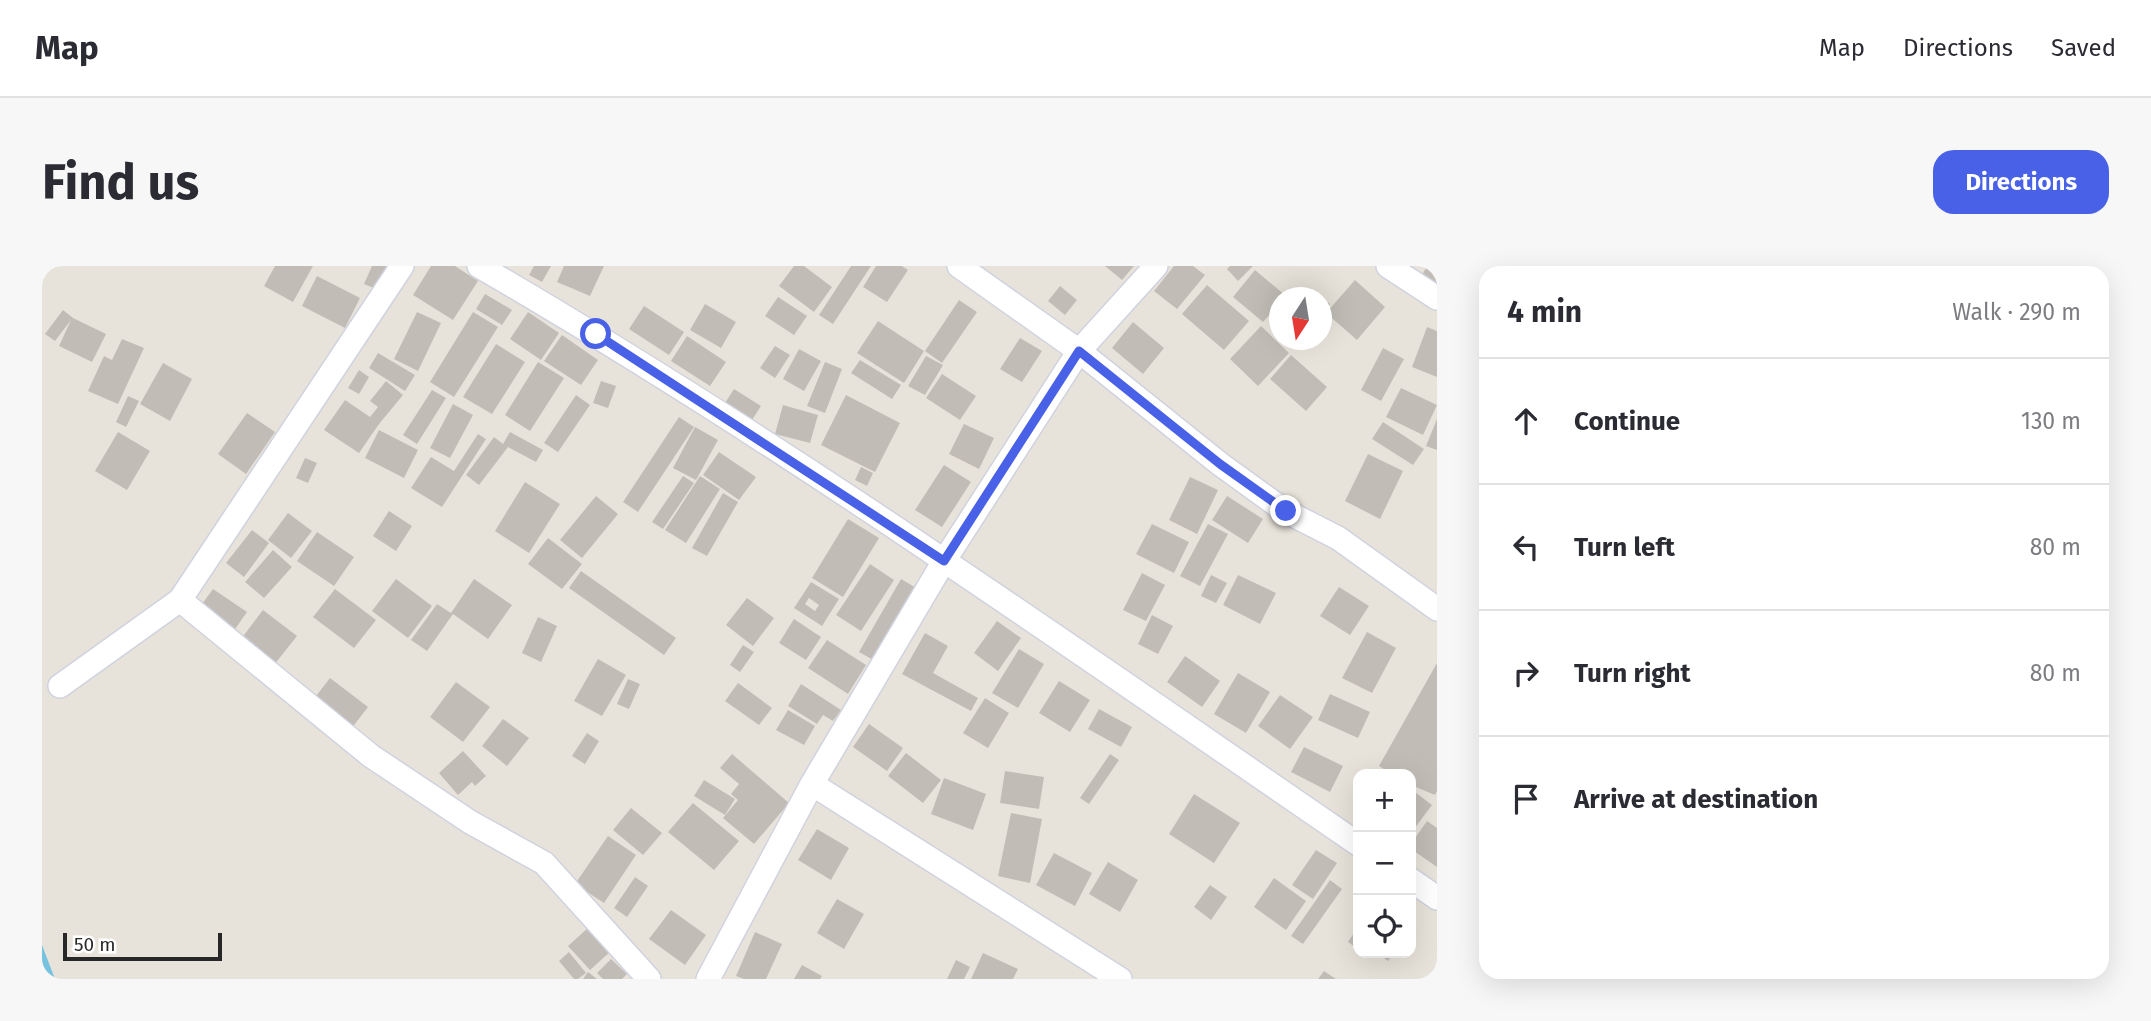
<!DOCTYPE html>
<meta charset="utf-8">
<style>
body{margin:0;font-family:"Fira Sans",sans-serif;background:#f7f7f7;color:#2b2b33}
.controls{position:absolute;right:21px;bottom:21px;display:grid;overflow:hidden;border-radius:14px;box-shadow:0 7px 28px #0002}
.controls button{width:63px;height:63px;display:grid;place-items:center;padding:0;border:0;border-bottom:2px solid #e1e1e2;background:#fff;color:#2b2b33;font:35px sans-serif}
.compass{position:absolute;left:1227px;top:21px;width:63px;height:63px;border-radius:50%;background:#fff;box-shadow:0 7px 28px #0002;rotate:192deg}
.scale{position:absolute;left:21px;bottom:18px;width:159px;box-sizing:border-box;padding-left:7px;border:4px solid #272727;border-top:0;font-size:19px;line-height:24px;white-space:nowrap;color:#272727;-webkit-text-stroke:5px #fff;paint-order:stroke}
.stop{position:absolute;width:21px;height:21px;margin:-16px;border:5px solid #4961e6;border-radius:50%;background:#fff}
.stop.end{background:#4961e6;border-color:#fff;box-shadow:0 2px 7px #0008}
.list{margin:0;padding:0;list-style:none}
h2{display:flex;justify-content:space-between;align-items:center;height:91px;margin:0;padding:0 28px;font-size:30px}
h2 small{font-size:23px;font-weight:400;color:#7c7c81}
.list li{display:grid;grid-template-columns:46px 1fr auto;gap:21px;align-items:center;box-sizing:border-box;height:126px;padding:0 28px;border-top:2px solid #e1e1e2}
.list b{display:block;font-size:26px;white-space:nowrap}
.list em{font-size:23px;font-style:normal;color:#7c7c81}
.icon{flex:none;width:38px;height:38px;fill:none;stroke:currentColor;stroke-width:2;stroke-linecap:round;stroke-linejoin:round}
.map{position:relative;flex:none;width:1395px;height:713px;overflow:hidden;border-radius:21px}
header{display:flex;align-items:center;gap:42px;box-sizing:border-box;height:98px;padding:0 35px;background:#fff;border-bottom:2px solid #e1e1e2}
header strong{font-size:33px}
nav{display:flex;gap:38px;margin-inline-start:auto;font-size:24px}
.intro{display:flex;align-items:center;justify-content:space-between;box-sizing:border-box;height:168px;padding:0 42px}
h1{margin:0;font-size:49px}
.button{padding:18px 32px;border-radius:21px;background:#4961e6;color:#fff;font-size:24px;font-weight:700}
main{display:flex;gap:42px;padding:0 42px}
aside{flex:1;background:#fff;border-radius:21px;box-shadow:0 7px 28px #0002}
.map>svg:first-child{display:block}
.water{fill:#77c1e1}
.building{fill:#c1bdb6;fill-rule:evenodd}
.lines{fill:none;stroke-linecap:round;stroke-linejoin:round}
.minor-casing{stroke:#d0d2df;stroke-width:26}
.minor{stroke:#fff;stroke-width:23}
.route{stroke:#4961e6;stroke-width:9}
</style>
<header>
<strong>Map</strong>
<nav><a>Map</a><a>Directions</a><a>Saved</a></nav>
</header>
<div class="intro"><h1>Find us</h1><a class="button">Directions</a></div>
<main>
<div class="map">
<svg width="1395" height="713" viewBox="0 0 1395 713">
<rect width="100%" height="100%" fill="#e8e3da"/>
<path class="water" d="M0 679 13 713H0Z"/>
<path class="building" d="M233 0H271L251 36 222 20Z
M330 0H344L334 23 322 18Z
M389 0H413L436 15 411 54 371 29Z
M492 0H509L500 16 487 9Z
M522 0H562L548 30 515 16Z
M752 0H762L790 21 772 46 737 20Z
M809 0H829L791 58 777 49Z
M834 0H860L866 4 845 36 821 21Z
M1063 0H1092L1080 14Z
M1132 0H1151L1163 9 1135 43 1112 25Z
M1188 0H1211L1196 15 1185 3Z
M1385 0H1395V18L1380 9Z
M1213 4 1244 30 1238 32V37L1221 56 1191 31Z
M275 10 318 32 303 62 260 40Z
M1313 14 1343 41 1315 74 1284 47Z
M1165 19 1207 55 1182 84 1140 48Z
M1018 20 1035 34 1023 49 1006 35Z
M1259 22 1271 32H1252Z
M443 28 470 44 460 59 434 43Z
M736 31 765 50 752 69 723 50Z
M1280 32 1288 38 1280 50Z
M917 34 935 46 900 97 883 85Z
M663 38 694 56 679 82 648 64Z
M602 40 642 66 627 89 587 63Z
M21 44 31 52 64 68 50 96 17 80 29 54 13 75 3 68Z
M375 46 399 57 376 105 352 93Z
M431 46 456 61 412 131 388 116Z
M486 46 517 67 499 94 468 73Z
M836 55 882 85 862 117 815 87Z
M1091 56 1122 82 1101 108 1070 82Z
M1219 60 1247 87 1216 120 1188 93Z
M1385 61 1395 65V111L1370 101Z
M520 69 556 94 539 119 502 95Z
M645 70 684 96 668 120 629 95Z
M978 72 1000 85 980 116 958 103Z
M80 73 102 82 76 138 46 125 62 90 70 94Z
M454 78 483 96 450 148 421 131Z
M733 80 748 89 733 112 718 102Z
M1341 82 1362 93 1339 135 1319 124Z
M757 83 779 95 762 125 741 113Z
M336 87 373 109 363 125 327 102Z
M1249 89 1285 121 1264 145 1228 113Z
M884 90 901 99 883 129 866 120Z
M818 94 859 119 850 133 809 107Z
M496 96 522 112 488 165 463 149Z
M783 96 800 103 783 147 765 140Z
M121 97 150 113 128 155 98 138Z
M317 104 327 111 317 128 306 122Z
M900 108 934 130 918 154 884 132Z
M344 115 361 129 337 158 317 187 282 164 303 134 328 151 336 141 328 135Z
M559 115 574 120 566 142 551 137Z
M1359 122 1395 139 1381 169 1344 151Z
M692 123 719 140 710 154 683 137Z
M390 124 404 132 375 178 361 169Z
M534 129 548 139 516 186 502 177Z
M804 129 858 157 833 206 779 179Z
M86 130 97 135 84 161 74 156Z
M411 138 431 149 408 192 388 182Z
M741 139 776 149 768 177 733 168Z
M205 147 233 166 204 208 176 188Z
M637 151 652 161 596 246 581 236Z
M1395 153V184L1384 180Z
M1341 156 1382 183 1371 199 1330 173Z
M922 158 952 172 937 203 907 188Z
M653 161 676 174 654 214 631 202Z
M337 164 376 184 362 212 323 192Z
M76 166 108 185 85 224 53 205Z
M468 166 501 184 494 196 466 181 437 219 424 209 452 171 461 178Z
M436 168 444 173 400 241 369 222 389 191 412 205Z
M677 186 714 211 697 234 661 209Z
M1326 188 1361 205 1338 253 1303 235Z
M263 192 275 197 266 217 254 212Z
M902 199 929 216 900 261 873 244Z
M819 201 831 207 825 220 813 214Z
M641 210 652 217 621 263 610 256Z
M658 210 678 223 644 277 623 264Z
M1148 211 1176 224 1155 268 1127 254Z
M483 216 518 238 487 287 453 265Z
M681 227 696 236 665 290 650 282Z
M554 230 576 248 540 292 518 274Z
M1185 230 1221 253 1206 277 1170 254Z
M347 245 370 260 354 285 331 270Z
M246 247 270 265 249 292 226 274Z
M806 253 837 272 801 331 770 312Z
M1110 258 1147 276 1132 307 1094 288Z
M1166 258 1186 268 1158 320 1138 310Z
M210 264 227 277 202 311 184 297Z
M275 266 312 291 292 320 255 295Z
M506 272 540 298 520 323 486 298Z
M231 284 250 301 222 332 203 316Z
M828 298 852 314 819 365 794 349Z
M539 305 634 372 622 389 527 322Z
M1100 307 1123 319 1104 355 1081 344Z
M1169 309 1185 317 1174 337 1159 330Z
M1196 309 1234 327 1218 358 1181 339Z
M354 313 390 340 366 372 330 345Z
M432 313 470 339 446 373 411 348 385 385 369 374 395 338 409 347Z
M859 313 876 323 833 395 817 386Z
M769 316 797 333 780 360 752 342ZM767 332 777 339 773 345 763 338Z
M1297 321 1327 340 1308 369 1278 350Z
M171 323 205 346 189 369 155 345Z
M293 323 334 354 312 382 271 351Z
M705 332 732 352 711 380 684 359Z
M221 344 255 370 232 399 199 373Z
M1110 349 1131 360 1116 388 1096 378Z
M496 351 515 360 499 396 480 387Z
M752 353 779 371 764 394 737 377Z
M955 355 979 372 956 405 932 387Z
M1325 366 1354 382 1330 427 1300 412Z
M883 367 906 380 891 407 936 432 929 445 860 408Z
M785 374 824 399 806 428 766 402Z
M701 379 712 386 698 406 688 399Z
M977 383 1002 398 976 442 950 427Z
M1143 390 1178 415 1160 441 1125 416Z
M556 393 584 409 560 450 532 435Z
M1395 397V525L1393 529 1369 519V508H1350L1337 500Z
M1196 407 1228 426 1204 467 1172 448Z
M288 412 326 441 309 463 271 434Z
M586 413 598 418 587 443 575 438Z
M1017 415 1048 434 1028 466 997 447Z
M414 416 448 441 421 476 388 451Z
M696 417 730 442 717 459 683 435Z
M759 418 799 444 791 455 781 449 775 458 746 440Z
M1288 428 1328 446 1316 472 1276 454Z
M1238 429 1271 451 1248 483 1216 460Z
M943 432 967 447 946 482 921 467Z
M1057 443 1090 461 1079 481 1046 463Z
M746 444 773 460 762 479 734 464Z
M461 453 487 472 465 500 440 480Z
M827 458 861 482 845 505 811 481Z
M545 467 557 475 543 498 530 490Z
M1262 481 1301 500 1288 526 1249 506Z
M421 485 444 510 433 520 430 516 416 529 397 507Z
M864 487 899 514 881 537 846 510Z
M690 488 747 537 712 578 681 552 696 534 689 528 697 518 678 502Z
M1068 488 1077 494 1047 538 1038 532Z
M963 505 1002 511 997 543 958 537Z
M902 512 944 528 931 564 889 548Z
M662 514 693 533 683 549 652 530Z
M1369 523 1390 539 1369 567Z
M1152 528 1198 557 1172 597 1127 568Z
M651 537 697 575 672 604 626 566Z
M589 542 620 567 601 589 571 564Z
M969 547 1000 553 988 617 956 610Z
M1385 555 1395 562V601L1369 583V578Z
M775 563 807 582 789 614 756 594Z
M566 570 594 589 562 637 533 618Z
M1274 584 1295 597 1271 633 1250 619Z
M1012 587 1050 607 1033 640 994 619Z
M1066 596 1096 614 1078 646 1047 628Z
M593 611 606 620 585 651 572 642Z
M1232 612 1264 635 1244 664 1212 641Z
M1288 614 1300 623 1261 678 1249 670Z
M1168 619 1185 631 1169 654 1152 641Z
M795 633 822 648 802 683 775 667Z
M629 644 664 669 643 699 607 673Z
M547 661 569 685 548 704 526 680Z
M1316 661V683L1306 676Z
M713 666 740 678 724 713H702L694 710Z
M527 686 544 707 536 713H532L517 695Z
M941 687 976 703 971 713H929Z
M1335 687H1352L1346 695Z
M569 693 585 708 580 713H561L555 707Z
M914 694 928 701 922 713H905Z
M760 699 780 710 778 713H752Z
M1282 705 1294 713H1276Z
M546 706 555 713H541Z"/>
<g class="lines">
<g class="minor-casing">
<path id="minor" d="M437 0C740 176 1027 380 1316 578
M917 0 1037 85 1178 198 1243 245 1296 272 1395 343
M1346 0 1395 32
M138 334 360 0
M18 420 138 334 329 490 428 556 502 597 607 713
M770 518 1078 713
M1369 614 1395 632
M666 713 770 518 902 295 1037 85 1114 0"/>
</g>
<use href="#minor" class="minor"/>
</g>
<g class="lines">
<path class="route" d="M554 68 902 295 1037 85 1178 198 1244 245"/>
</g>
</svg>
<div class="controls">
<button>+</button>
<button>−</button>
<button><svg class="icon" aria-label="locate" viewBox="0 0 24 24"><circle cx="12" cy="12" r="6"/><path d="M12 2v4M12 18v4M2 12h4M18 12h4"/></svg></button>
</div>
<svg class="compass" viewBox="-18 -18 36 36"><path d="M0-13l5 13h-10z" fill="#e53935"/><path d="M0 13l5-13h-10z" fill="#7c7c81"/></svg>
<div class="scale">50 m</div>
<div class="stop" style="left:554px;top:68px"></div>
<div class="stop end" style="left:1244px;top:245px"></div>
</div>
<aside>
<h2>4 min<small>Walk · 290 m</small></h2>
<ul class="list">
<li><svg class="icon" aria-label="ahead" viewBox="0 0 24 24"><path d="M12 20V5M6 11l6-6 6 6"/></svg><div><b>Continue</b></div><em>130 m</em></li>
<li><svg class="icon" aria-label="left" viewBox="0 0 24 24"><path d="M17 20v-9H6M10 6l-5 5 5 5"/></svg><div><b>Turn left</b></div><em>80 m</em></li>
<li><svg class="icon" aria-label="right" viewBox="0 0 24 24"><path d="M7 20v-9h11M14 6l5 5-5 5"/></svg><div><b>Turn right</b></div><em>80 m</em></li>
<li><svg class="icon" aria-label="arrive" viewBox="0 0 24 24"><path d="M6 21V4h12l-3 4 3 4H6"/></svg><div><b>Arrive at destination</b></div></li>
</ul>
</aside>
</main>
